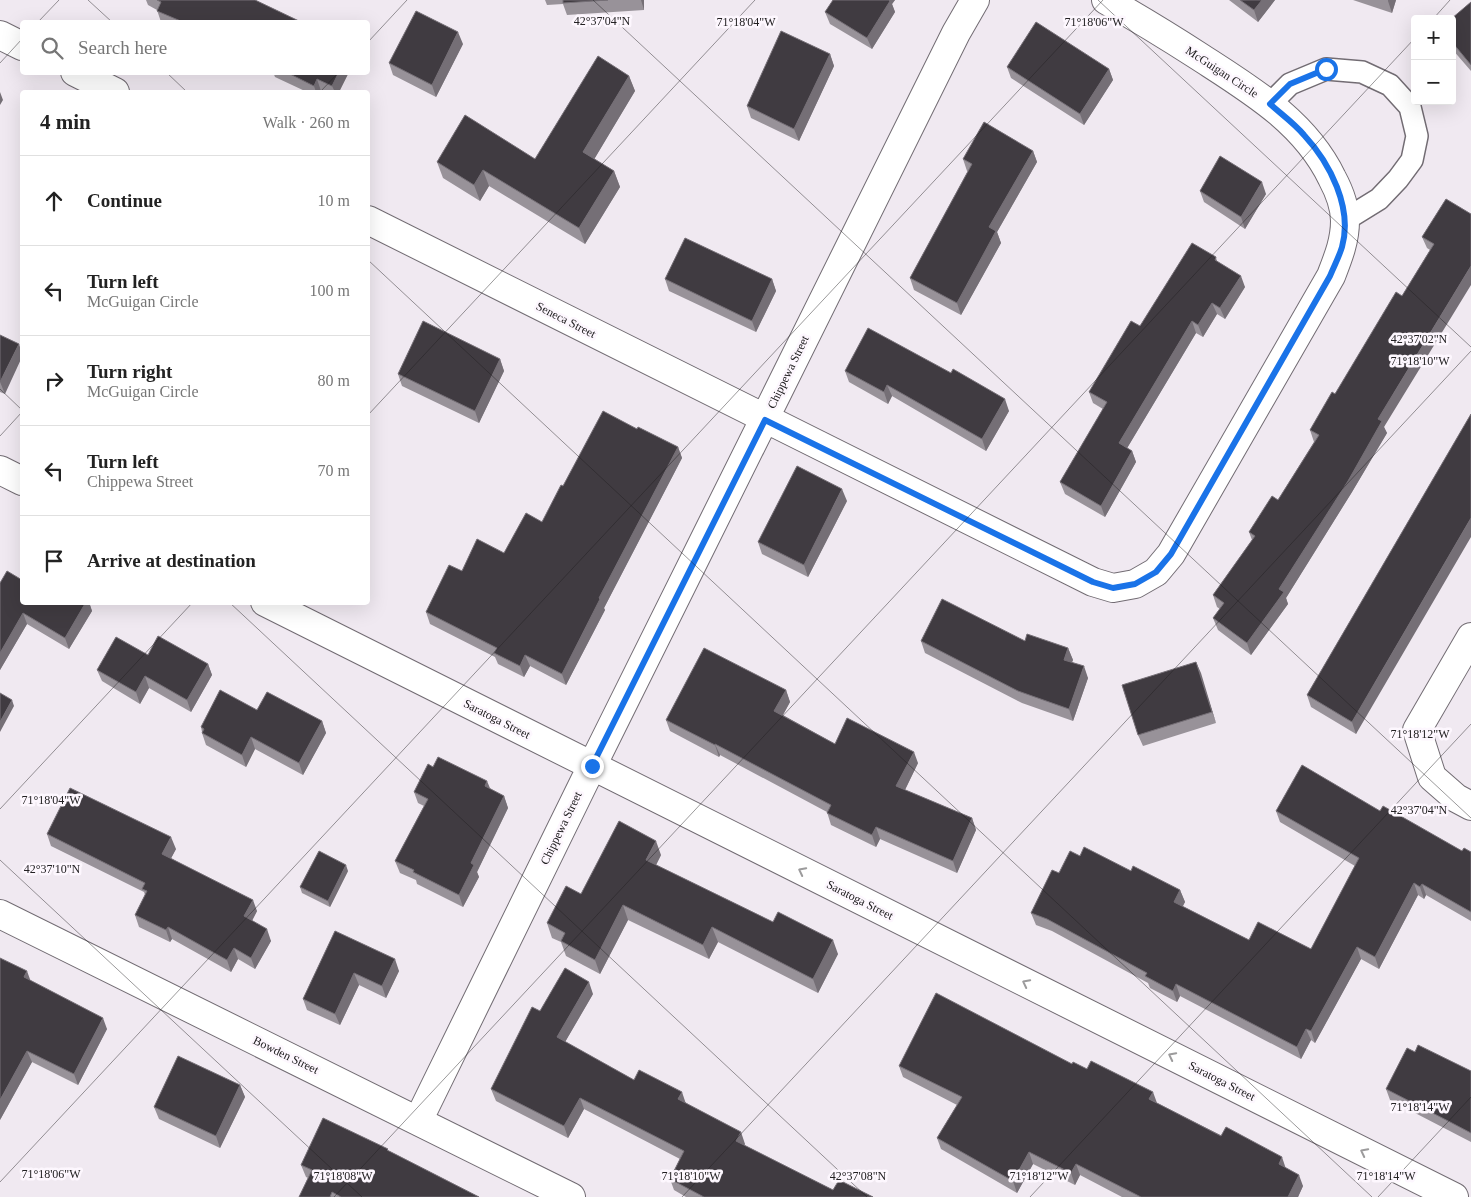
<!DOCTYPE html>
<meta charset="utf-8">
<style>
body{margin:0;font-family:Georgia,serif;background:#f6f6f6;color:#222}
.controls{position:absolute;right:15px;top:15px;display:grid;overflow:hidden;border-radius:5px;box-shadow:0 5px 20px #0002}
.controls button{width:45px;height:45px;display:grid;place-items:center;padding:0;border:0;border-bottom:1px solid #e0e0e0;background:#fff;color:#222;font:25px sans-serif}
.stop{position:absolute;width:15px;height:15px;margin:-11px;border:4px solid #1a73e8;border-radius:50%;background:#fff}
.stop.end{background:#1a73e8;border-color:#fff;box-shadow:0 1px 5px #0008}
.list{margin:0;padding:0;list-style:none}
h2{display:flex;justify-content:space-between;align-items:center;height:65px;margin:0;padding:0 20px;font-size:21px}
h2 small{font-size:16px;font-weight:400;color:#767676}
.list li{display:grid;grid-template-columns:32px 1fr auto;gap:15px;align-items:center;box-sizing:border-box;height:90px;padding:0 20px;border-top:1px solid #e0e0e0}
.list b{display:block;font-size:19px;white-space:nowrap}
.list p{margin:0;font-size:16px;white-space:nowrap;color:#767676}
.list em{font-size:16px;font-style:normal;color:#767676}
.icon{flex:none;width:28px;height:28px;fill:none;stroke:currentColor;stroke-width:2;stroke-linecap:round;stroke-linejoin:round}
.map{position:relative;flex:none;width:1471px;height:1197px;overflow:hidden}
.search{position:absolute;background:#fff;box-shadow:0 5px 20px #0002;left:20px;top:20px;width:350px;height:55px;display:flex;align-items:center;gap:12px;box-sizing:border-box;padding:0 18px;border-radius:5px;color:#767676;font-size:19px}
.panel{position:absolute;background:#fff;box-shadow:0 5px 20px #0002;left:20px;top:90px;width:350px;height:515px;border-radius:5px}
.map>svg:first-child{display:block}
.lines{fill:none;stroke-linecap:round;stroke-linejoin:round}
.lane-casing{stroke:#726c73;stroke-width:24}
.street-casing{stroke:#726c73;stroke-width:30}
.lane{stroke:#fff;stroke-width:21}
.street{stroke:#fff;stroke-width:28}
.wall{fill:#989299}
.shaded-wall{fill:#756f76}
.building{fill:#403b41;stroke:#756f76}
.oneway{stroke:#9c9b9c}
.route{stroke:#1a73e8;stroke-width:6}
.ticks{fill:none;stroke:#222022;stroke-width:1;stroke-opacity:0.45}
.labels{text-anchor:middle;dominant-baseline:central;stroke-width:5;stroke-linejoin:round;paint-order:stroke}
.street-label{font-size:12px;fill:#222022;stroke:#fdf7fe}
.ticks-label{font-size:12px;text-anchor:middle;fill:#222022;stroke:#fdf7fe;stroke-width:5;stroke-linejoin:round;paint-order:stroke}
</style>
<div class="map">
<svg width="1471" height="1197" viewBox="0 0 1471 1197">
<rect width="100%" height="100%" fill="#f0e9f1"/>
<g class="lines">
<g class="lane-casing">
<path id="lane" d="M1270 104 1290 84 1326 69 1362 72 1390 85 1410 107 1417 136 1412 160 1398 179 1379 199 1345 220"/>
</g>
<g class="street-casing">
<path id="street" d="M0 35 22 46
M75 72 115 92
M368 220 1093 582 1113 588 1135 584 1156 572 1171 554 1331 276C1338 258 1345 241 1345 221 1345 206 1339 191 1332 178 1305 122 1251 90 1200 57 1169 37 1138 18 1106 0
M0 470 22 481
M265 602 1454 1197
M1471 637 1417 730 1432 777 1456 798 1471 806
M0 914 571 1197
M418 1121 592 766 956 33 975 0"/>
</g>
<use href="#lane" class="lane"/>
<use href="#street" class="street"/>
</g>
<path class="wall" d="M146 0H255L301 22H161L157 10 148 5Z
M545 0H644V10L567 15 563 4 547 5Z
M833 0H895L892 4 895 12 872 49 830 24 825 12Z
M1229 0H1275L1258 22Z
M1353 0H1396L1392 13Z
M1471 2V71L1452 49V19Z
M463 44 436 97 393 75 389 63Z
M830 54 834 66 799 141 751 118 747 106Z
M1007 67 1109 69 1113 80 1084 125 1011 78Z
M273 72H349L339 92H325L321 91 320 92H307L275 77Z
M629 76 635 91 594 159 614 171 620 187 585 244 489 186 480 201 443 178 437 162 535 159Z
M1033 151 1037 162 997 232 1001 243 961 315 914 290 910 278 968 171H967L963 159Z
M1200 191 1266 194 1245 229 1204 202Z
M1446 199 1384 427 1387 433 1352 492 1286 598 1288 604 1251 655 1218 630 1213 618 1220 609 1217 607 1213 595 1252 540 1249 532 1278 500 1314 442 1310 430 1402 296 1430 250 1427 248 1422 237Z
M1216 257 1217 261 1245 287 1225 319 1217 314 1203 337 1196 333 1127 448 1132 451 1136 462 1105 517 1065 494 1060 482 1103 409 1093 403 1089 392 1140 326Z
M665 279H772L776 291 756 332 669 291Z
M0 335 5 394 0 392Z
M500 359 504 371 479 423 402 386 398 374Z
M845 371 1009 411 986 451 892 396 888 404 849 382Z
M1471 414 1356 734 1311 707 1307 695Z
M637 429 678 447 682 458 604 608 605 610 566 685 530 666 524 677 498 664 495 657 430 624 426 612 462 571 504 553 542 522 563 486Z
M847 501 808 577 762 554 758 542Z
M0 583 22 602H89L92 611 69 649 27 624 0 670Z
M921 641H1025L1068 648 1073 660 1072 662 1088 678 1073 721 1022 703 925 653Z
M148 655 208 664 212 675 191 712 149 688 140 704 102 681 97 670Z
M1196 662 1216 723 1143 746 1138 735Z
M786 690 790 702 783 715 835 744 918 763 905 790 972 818 976 830 957 873 880 839 876 847 831 825 827 812 720 755 719 757 670 731 666 720Z
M257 710 322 721 326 733 303 775 255 749 246 767 206 745 202 733V732L201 727Z
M433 767 490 789 504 796 508 808 477 872 479 877 463 907 417 884 416 880 400 873 395 861 424 806 418 803 414 792Z
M1276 811H1380L1462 851 1471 852V921L1426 895 1424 899 1418 895 1379 969 1361 959 1315 1043 1311 1040 1301 1059 1180 996 1177 1002 1150 988 1148 983 1052 931 1036 925 1031 913 1059 873 1080 856 1131 871 1180 890 1185 902 1182 906 1249 940 1311 949 1355 866 1280 822Z
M47 834 176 849 171 858 257 911 252 921 271 941 255 969 238 959 231 972 172 939 170 942 139 927 135 915 145 895 144 892 51 846Z
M661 855 656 865 838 954 818 993 718 942 709 959 628 920 600 974 566 956 561 942 552 938 547 923 581 894Z
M348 871 330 907 302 893 300 887Z
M335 931 399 971 386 998 359 985 340 1025 307 1010 303 999Z
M30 980 107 1029 78 1085 32 1062 0 1120Z
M593 994 565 1042 634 1080 685 1102 745 1144 744 1145 833 1190 873 1197H686L674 1190 670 1179 680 1159 584 1109 568 1138 496 1101 491 1089 540 1011Z
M1415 1052 1471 1071V1142L1390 1100 1386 1089Z
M1072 1064 1157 1103 1286 1168 1303 1186 1298 1197H1122L1080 1175 1075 1185 1033 1164 1017 1193 941 1149 937 1138 957 1105 903 1077 899 1066Z
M240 1085 245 1097 220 1148 159 1119 154 1107Z
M389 1151 479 1197H299L308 1178 306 1177 301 1165Z"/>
<path class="shaded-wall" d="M641 0H644V10Z
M886 0H895L892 4 895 12 872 49 867 38Z
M1262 0H1275L1258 22 1254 10Z
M1388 0H1396L1392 13 1388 1Z
M458 32 463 44 436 97 432 85Z
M830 54 834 66 799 141 794 129Z
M1109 69 1113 80 1084 125 1080 114Z
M339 72H349L339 92H335L332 86Z
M629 76 635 91 589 168 583 152Z
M317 79 321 91 320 92H316L314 86Z
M0 92 3 100 0 105Z
M1033 151 1037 162 997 232 1001 243 961 315 957 303 989 227Z
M483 170 489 186 480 201 474 185Z
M614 171 620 187 585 244 579 228Z
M1262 182 1266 194 1245 229 1241 217Z
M1471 266V285L1384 427 1387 433 1352 492 1286 598 1288 604 1251 655 1247 643 1279 589 1378 419Z
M1241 276 1245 287 1225 319 1220 308Z
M772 279 776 291 756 332 752 321Z
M1212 303 1217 314 1203 337 1198 325Z
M1192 321 1196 333 1123 455 1119 443Z
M19 344 22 353V357L5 394 0 382Z
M500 359 504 371 479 423 475 411Z
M887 385 892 396 888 404 884 392Z
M1005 399 1009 411 986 451 982 439Z
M678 447 682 458 604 608 605 610 566 685 562 674 599 598Z
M1132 451 1136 462 1105 517 1101 506Z
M842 489 847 501 808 577 804 565Z
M1471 518V537L1356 734 1352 722Z
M86 602H89L92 611 69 649 65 638Z
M23 613 27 624 0 670V653Z
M1068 648 1073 660 1068 671 1064 660Z
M525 655 530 666 524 677 520 666Z
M1196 662 1201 673 1216 723 1212 712Z
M208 664 212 675 191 712 187 700Z
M1084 666 1088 678 1073 721 1069 709Z
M145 676 149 688 140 704 136 692Z
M786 690 790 702 779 722 774 711Z
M12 700 14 706 0 732V722Z
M322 721 326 733 303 775 299 763Z
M251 737 255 749 246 767 242 755Z
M715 744 720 755 719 757 715 745Z
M914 752 918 763 901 798 896 786Z
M487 781 492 793 485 786Z
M504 796 508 808 477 872 479 877 463 907 459 895 471 863Z
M972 818 976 830 957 873 953 861Z
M876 827 880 839 876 847 872 835Z
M171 837 176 849 167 866 162 854Z
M656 841 661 855 651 875 646 860Z
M346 865 348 871 330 907 328 901Z
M1414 883 1418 895 1379 969 1375 957Z
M1422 884 1426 895 1424 899 1420 887Z
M1180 890 1185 902 1179 914 1174 902Z
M253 900 257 911 248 928 244 916Z
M623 905 628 920 600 974 595 960Z
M168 927 172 939 170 942 166 930Z
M712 927 718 942 709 959 703 945Z
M267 929 271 941 255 969 251 958Z
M833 940 838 954 818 993 813 979Z
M1357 947 1361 959 1315 1043 1311 1031Z
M234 948 238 959 231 972 227 960Z
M395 959 399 971 386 998 382 986Z
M27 971 31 982 24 977Z
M354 973 359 985 340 1025 335 1014Z
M589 982 593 994 561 1049 557 1037Z
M1176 984 1180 996 1177 1002 1173 991Z
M103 1018 107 1029 78 1085 74 1074Z
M1306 1029 1311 1040 1301 1059 1297 1047Z
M27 1051 32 1062 0 1120V1100Z
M240 1085 245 1097 220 1148 216 1136Z
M682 1092 686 1104 678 1099Z
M1153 1092 1157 1103 1149 1099Z
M580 1098 584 1109 568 1138 564 1126Z
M741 1132 745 1144 740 1153 736 1141Z
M1029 1152 1033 1164 1017 1193 1013 1181Z
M1282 1157 1286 1169 1279 1164Z
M1076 1164 1080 1175 1075 1185 1071 1173Z
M1299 1175 1303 1186 1298 1197H1288Z"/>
<path class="building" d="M157 0H255L301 22H204L201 21V22H183L157 11 161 2Z
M563 0H608L563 3Z
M833 0H889L890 1 867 38 825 12Z
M1240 0H1262L1254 10Z
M1471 2V65L1452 42V19H1451Z
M416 11 458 32 432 85 389 63Z
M1036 22 1109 69 1080 114 1007 67Z
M781 31 830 54 794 129 747 106Z
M598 56 629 76 583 152 614 171 579 228 483 170 474 185 437 162 465 115 535 159Z
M286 72H339L332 86 317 79 314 86Z
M984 122 1033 151 989 227 996 231 957 303 910 278 972 164 963 159Z
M1220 156 1262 182 1241 217 1200 191Z
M1446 199 1471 214V266L1378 419 1382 421 1348 481 1279 589 1284 592 1247 643 1213 618 1224 603 1213 595 1255 536 1249 532 1272 496 1278 500 1319 435 1310 430 1332 392 1335 394 1396 292 1402 296 1434 244 1422 237Z
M685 238 772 279 752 321 665 279Z
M1192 243 1216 257 1215 260 1241 276 1220 308 1212 303 1198 325 1192 321 1119 443 1132 451 1101 506 1060 482 1107 402 1089 392 1131 321 1140 326Z
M423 321 500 359 475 411 398 374Z
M868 328 951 373 953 369 1005 399 982 439 887 385 884 392 845 371Z
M0 335 19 344 0 382Z
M603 411 637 429 638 427 678 447 599 598 600 599 562 674 525 655 520 666 494 653 497 648 426 612 449 565 462 571 477 539 504 553 526 513 542 522 561 485 563 486Z
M1471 414V518L1352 722 1307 695Z
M797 466 842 489 804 565 758 542Z
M7 571 22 580V602H86L65 638 23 613 0 653V583Z
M942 599 1025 641 1027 634 1068 648 1064 660 1084 666 1069 709 1018 691 921 641Z
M158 636 208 664 187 700 145 676 136 692 97 670 116 637 148 655Z
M704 648 786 690 774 711 835 744 847 718 914 752 896 786 972 818 953 861 876 827 872 835 827 813 831 805 715 744V745L666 720Z
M1196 662 1212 712 1138 735 1122 685Z
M220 690 257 710 267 692 322 721 299 763 251 737 242 755 202 733 204 729 201 727Z
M0 693 12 700 0 722Z
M438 757 487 781 485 786 504 796 471 863 474 865 459 895 413 872 414 870 395 861 428 799 414 792 428 764 433 767Z
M1302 765 1380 811 1383 806 1462 851 1464 848 1471 852V912L1422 884 1420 887 1414 883 1375 957 1357 947 1311 1031 1306 1029 1297 1047 1176 984 1173 991 1145 976 1147 973 1047 919 1031 913 1052 870 1059 873 1070 851 1080 856 1084 847 1131 871 1133 866 1180 890 1174 902 1249 940 1258 922 1311 949 1359 858 1276 811Z
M70 788 171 837 162 854 253 900 244 916 267 929 251 958 234 948 227 960 168 927 166 930 135 915 147 891 142 889 145 883 47 834Z
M619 821 656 841 646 860 773 922 778 912 833 940 813 979 712 927 703 945 623 905 595 960 561 941 565 933 547 923 566 886 581 894Z
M319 851 346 865 328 901 300 887Z
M335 931 395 959 382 986 354 973 335 1014 303 999Z
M0 958 27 971 24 977 103 1018 74 1074 27 1051 0 1100Z
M565 968 589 982 557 1037 634 1080 639 1070 682 1092 678 1099 741 1132 736 1141 833 1190 839 1180 873 1197H704L670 1179 684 1151 580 1098 564 1126 491 1089 532 1007 540 1011Z
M936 993 1072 1064 1073 1062 1087 1069 1091 1061 1153 1092 1149 1099 1221 1136 1226 1127 1282 1157 1279 1164 1299 1175 1288 1197H1141L1076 1164 1071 1173 1029 1152 1013 1181 937 1138 962 1097 899 1066Z
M1418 1045 1471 1071V1133L1452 1123 1386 1089 1407 1048 1415 1052Z
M178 1056 240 1085 216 1136 154 1107Z
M323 1118 388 1149 387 1150 479 1197H341L332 1192 330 1197H299L312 1170 301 1165Z"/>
<defs><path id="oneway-chevron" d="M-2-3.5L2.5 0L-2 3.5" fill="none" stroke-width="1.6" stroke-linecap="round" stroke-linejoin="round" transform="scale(1.25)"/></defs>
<g class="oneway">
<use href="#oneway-chevron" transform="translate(802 871) rotate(-153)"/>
<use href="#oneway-chevron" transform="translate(1026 983) rotate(-153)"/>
<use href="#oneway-chevron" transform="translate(1172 1056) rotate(-153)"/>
<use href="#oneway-chevron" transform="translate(1364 1152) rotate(-153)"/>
</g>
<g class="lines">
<path class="route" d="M592 766 765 420 1093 582 1113 588 1135 584 1156 572 1171 554 1330 276C1334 266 1339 257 1342 247 1353 208 1330 163 1304 135 1294 123 1281 114 1270 104L1290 84 1326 69"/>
</g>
<path class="ticks" d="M88 0 112 22M593 0 1471 818M1098 0 1471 347M1433 19 1450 0M38 22 59 0M368 42 407 0M0 63 22 39M166 72 187 92M320 92 339 72M368 260 1372 1197M0 389 22 410M368 415 755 0M0 436 22 412M229 602 867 1197M0 809 193 602M0 860 362 1197M0 1182 1103 0M334 1197 1415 38M682 1197 1471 351M1030 1197 1471 724M1378 1197 1471 1097"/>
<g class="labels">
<g class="street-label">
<text transform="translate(1222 72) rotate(33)">McGuigan Circle</text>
<text transform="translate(566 320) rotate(27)">Seneca Street</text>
<text transform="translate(788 372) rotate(-64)">Chippewa Street</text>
<text transform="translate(497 719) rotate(27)">Saratoga Street</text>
<text transform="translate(561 828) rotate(-64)">Chippewa Street</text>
<text transform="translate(860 900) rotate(27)">Saratoga Street</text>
<text transform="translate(286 1055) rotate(26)">Bowden Street</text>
<text transform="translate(1222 1081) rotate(27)">Saratoga Street</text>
</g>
</g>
<g class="ticks-label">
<text x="602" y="25">42°37'04"N</text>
<text x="746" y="26">71°18'04"W</text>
<text x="1094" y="26">71°18'06"W</text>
<text x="1419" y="343">42°37'02"N</text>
<text x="1420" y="365">71°18'10"W</text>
<text x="1420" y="738">71°18'12"W</text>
<text x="51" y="804">71°18'04"W</text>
<text x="1419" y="814">42°37'04"N</text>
<text x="52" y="873">42°37'10"N</text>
<text x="1420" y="1111">71°18'14"W</text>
<text x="51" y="1178">71°18'06"W</text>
<text x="343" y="1180">71°18'08"W</text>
<text x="691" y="1180">71°18'10"W</text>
<text x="1039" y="1180">71°18'12"W</text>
<text x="1386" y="1180">71°18'14"W</text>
<text x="858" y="1180">42°37'08"N</text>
</g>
</svg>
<div class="controls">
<button>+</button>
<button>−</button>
</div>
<div class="stop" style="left:1326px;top:69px"></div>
<div class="stop end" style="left:592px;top:766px"></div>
<div class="search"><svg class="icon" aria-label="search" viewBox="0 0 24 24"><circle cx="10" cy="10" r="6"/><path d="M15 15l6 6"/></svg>Search here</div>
<section class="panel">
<h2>4 min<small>Walk · 260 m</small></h2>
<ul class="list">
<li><svg class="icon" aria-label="ahead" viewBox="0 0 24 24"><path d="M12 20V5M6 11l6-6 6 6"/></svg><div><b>Continue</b></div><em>10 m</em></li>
<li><svg class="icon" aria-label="left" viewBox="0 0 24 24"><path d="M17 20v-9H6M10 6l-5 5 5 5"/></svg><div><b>Turn left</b><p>McGuigan Circle</p></div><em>100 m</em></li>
<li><svg class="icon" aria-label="right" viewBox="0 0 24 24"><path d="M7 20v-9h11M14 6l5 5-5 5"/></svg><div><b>Turn right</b><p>McGuigan Circle</p></div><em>80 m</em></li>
<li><svg class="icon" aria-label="left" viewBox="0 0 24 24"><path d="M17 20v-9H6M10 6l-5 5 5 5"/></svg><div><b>Turn left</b><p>Chippewa Street</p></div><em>70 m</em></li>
<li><svg class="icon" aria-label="arrive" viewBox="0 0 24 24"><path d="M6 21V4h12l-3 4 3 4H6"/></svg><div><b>Arrive at destination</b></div></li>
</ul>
</section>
</div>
